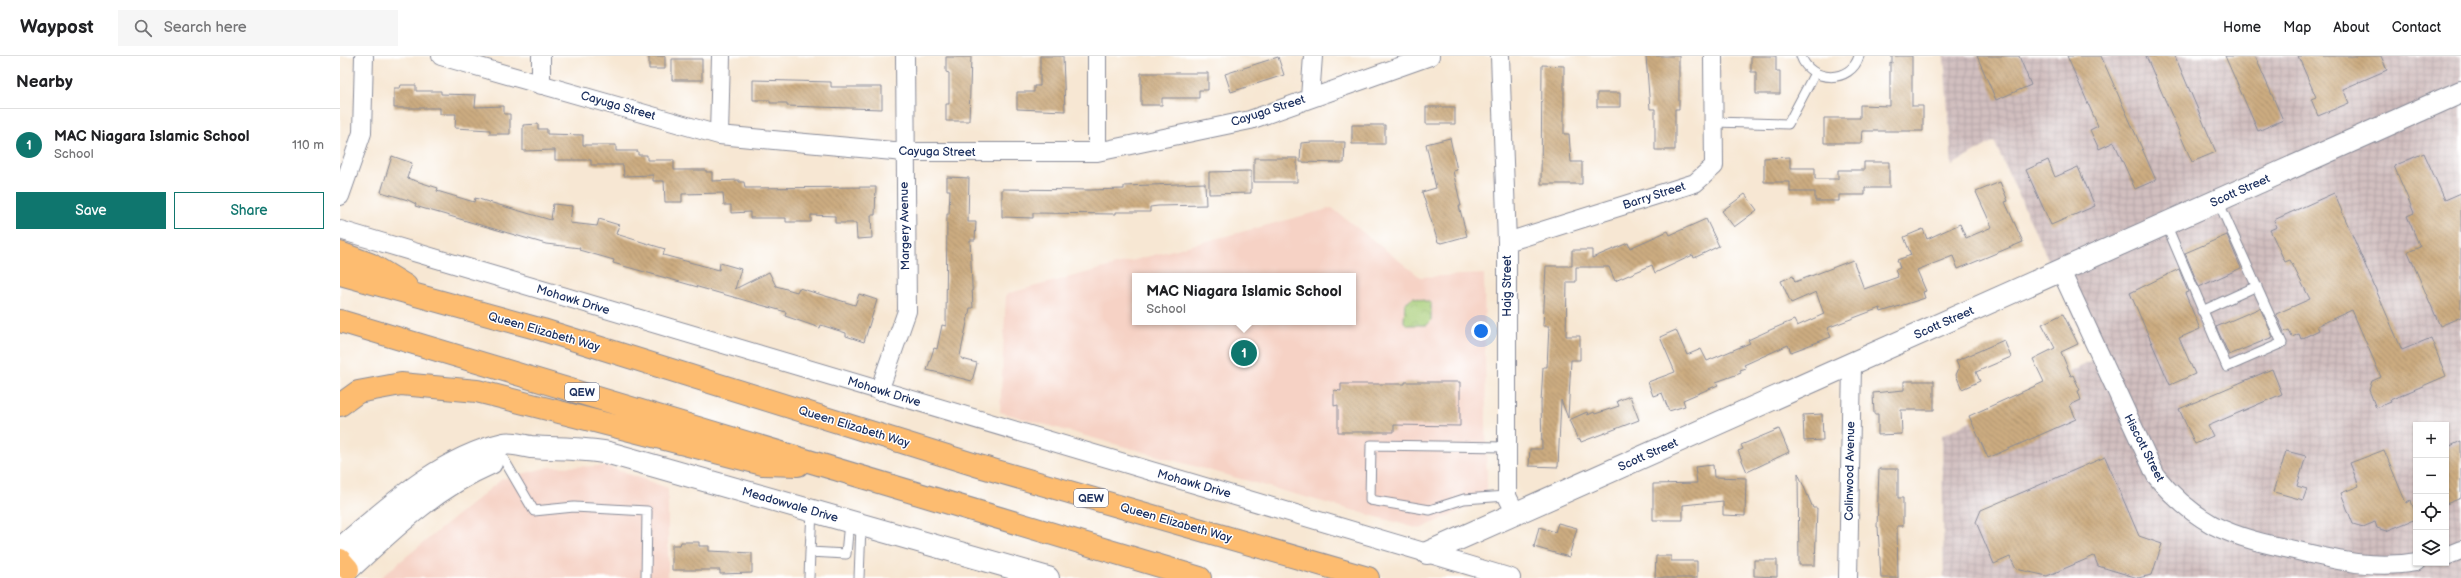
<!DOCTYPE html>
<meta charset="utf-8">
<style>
body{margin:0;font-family:"Balsamiq Sans",sans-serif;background:#f6f6f6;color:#202124}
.controls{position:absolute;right:12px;bottom:12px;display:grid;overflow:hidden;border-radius:0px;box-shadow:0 1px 3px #0004}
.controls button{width:36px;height:36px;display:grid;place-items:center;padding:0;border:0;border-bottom:1px solid #e0e0e0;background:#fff;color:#202124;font:20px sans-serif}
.you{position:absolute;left:1141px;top:275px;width:14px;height:14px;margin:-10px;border:3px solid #fff;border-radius:50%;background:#1a73e8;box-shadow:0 0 0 6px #1a73e833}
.badge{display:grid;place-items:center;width:26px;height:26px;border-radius:50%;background:#0f766e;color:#fff;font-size:13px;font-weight:700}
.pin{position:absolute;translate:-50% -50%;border:2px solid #fff;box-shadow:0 1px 4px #0006}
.popup{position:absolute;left:792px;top:217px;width:224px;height:52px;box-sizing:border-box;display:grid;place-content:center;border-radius:0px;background:#fff;filter:drop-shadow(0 1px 3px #0005);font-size:13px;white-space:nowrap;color:#757577}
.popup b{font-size:15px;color:#202124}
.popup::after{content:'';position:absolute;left:50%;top:100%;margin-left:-8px;border:8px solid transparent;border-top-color:#fff}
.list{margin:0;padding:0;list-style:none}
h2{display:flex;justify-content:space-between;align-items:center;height:52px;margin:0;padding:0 16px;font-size:17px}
h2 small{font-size:13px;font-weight:400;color:#757577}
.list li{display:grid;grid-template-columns:26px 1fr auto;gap:12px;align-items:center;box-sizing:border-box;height:72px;padding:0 16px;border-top:1px solid #e0e0e0}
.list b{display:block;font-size:15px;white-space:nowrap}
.list p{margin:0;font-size:13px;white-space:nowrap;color:#757577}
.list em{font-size:13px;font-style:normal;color:#757577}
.actions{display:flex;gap:8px;padding:12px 16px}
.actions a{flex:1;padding:9px 0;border:1px solid #0f766e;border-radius:0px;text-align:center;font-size:14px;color:#0f766e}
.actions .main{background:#0f766e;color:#fff}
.icon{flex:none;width:22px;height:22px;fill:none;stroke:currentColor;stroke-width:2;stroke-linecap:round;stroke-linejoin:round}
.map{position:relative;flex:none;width:2121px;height:522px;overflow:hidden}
header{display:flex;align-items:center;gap:24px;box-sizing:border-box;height:56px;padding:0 20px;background:#fff;border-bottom:1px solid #e0e0e0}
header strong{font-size:19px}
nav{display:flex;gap:22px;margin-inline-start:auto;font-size:14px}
.search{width:280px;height:36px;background:#f6f6f6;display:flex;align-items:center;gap:10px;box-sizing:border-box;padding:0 14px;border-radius:0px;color:#757577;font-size:15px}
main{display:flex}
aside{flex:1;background:#fff}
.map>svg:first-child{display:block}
.built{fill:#f6d2c5;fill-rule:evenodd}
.industrial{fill:url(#industrial-grid);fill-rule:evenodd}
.park{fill:url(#park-crowns);stroke:#617e6a}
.building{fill:url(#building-back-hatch)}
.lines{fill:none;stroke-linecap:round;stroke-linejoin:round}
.service-casing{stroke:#898b98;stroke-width:11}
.minor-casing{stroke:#898b98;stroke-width:20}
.tertiary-casing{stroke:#898b98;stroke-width:24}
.motorway-casing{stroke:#898b98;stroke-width:24}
.service{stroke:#fff;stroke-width:9}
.minor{stroke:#fff;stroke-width:18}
.tertiary{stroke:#fff;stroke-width:22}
.motorway{stroke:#fdbc70;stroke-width:22}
.labels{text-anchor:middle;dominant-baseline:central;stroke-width:3;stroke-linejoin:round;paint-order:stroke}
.shield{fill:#fff;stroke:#5f6d8e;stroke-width:1}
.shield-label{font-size:11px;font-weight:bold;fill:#1b2f5e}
.street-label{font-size:12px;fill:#1b2f5e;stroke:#fff}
</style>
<header>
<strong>Waypost</strong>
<div class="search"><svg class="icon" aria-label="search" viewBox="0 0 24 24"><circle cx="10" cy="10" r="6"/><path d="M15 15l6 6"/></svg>Search here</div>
<nav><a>Home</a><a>Map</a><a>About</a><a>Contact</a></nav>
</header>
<main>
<aside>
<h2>Nearby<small></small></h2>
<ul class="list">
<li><span class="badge">1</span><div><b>MAC Niagara Islamic School</b><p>School</p></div><em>110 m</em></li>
</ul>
<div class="actions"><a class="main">Save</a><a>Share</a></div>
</aside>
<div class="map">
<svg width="2121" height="522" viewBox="0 0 2121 522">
<defs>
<pattern id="industrial-grid" width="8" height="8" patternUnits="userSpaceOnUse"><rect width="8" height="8" fill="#d1bfbf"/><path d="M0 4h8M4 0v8" fill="none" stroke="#b3a4a7"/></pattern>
<pattern id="park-crowns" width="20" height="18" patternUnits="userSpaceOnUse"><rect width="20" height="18" fill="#a7cd77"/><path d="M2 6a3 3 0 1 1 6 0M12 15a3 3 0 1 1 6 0" fill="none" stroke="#8fb069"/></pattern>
<pattern id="building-back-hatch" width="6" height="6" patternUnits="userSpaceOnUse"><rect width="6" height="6" fill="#ccac80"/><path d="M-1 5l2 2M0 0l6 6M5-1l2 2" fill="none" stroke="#a58c6c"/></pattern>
</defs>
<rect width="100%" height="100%" fill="#fff"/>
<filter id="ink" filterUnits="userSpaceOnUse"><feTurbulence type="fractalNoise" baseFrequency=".025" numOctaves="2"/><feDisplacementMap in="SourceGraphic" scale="8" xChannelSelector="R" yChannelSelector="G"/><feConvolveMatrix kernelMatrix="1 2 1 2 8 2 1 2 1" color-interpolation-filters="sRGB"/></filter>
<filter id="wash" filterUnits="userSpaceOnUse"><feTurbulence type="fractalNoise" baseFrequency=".012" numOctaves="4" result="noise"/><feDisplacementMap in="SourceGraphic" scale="16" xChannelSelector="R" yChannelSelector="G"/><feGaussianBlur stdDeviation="0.9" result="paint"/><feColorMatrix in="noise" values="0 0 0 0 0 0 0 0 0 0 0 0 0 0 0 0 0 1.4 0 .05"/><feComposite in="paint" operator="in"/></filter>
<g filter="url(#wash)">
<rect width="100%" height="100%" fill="#f7e7d3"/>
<path class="built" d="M992 152 1080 221 1144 218 1147 442 1080 473 660 356 666 238ZM795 220H1013V266H795Z
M266 410 328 432V522H40L162 423 209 411Z"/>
<path class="industrial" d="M1604 0H2121V522H1604L1602 379 1754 304 1654 85 1612 109ZM2076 369H2106V507H2076Z"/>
<path class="park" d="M1074 241 1091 247V265L1087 269H1067L1064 266 1065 247Z"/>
<g id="blocks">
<path class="building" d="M309 0H325V13H309Z
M700 0H723L725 55 677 53V36H694V30H700Z
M1306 0H1339V53H1335V94H1315V53H1310Z
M1411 0H1436V15H1440V38H1416V16H1411Z
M1552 0H1572V50H1583V75H1522L1521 87H1484V62H1520V49L1550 50V6L1552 7Z
M1637 0H1679L1691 29 1656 44Z
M1727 0H1761L1816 124 1795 133 1774 86 1759 93 1750 74 1758 70Z
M1806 0H1835L1876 96 1852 106Z
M1885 0H1915L1943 64 1918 75Z
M1958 0H2041L2047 14 2003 33 2009 47 1978 60 1971 43 1976 41Z
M606 1H631L629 65H606V48H609V17L606 16Z
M938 1 944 19 891 36 885 18Z
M332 3H362V24H332Z
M1202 9 1224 10V78H1229L1231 106H1242V128H1201Z
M801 17H868V34H859V42H822V49H801Z
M413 24 491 26V31H542V53L447 50V47H430V44H413Z
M61 29H76V35H101V38L136 39 135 51 164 50V58H170V78H150V74L115 72 116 58H100V52H54V32H60Z
M1257 37H1280V51H1257Z
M1086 51H1115V68H1086Z
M198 68V73H207V78L243 79V89H276V95H298V99H307V104H334V114H366V116H372V125L399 124V126H404L405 132 536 131 535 159H531L532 182 517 183 516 167H495V160L471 159V166H446V162H410V156L391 157V149H384L383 137 342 138V146H325L324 125H313V119L284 120 283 109H251V104H215V94L183 95V69Z
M1012 69H1045V88H1012Z
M1110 82 1117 114 1113 115 1121 150H1119L1127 180 1102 187 1098 186 1082 136 1096 132 1086 88Z
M972 86H1005L1004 107 960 106 961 87Z
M2084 97 2105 144 2121 137V261L2100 270 2068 196 2080 191 2067 160 2074 157 2054 110Z
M52 100 72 107 67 122 98 132 97 135 134 146 135 142 211 164 213 148 232 150 230 167 257 170 259 163 279 169 276 178 325 193 323 199 379 214 380 207 401 213 395 233 429 216 436 230 457 236 459 232 515 249 519 238 537 244 524 286 506 280V277L481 269 480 272 445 260 446 256 273 207 274 204 239 194 240 192 206 188 75 150 76 148 68 144 41 136Z
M1450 101V112H1475V123H1498V114H1524V106H1549V132H1525V139H1499V145H1475V136H1450V126H1424V102Z
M914 102H957V126H914Z
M1708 104 1715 121 1738 111 1755 150 1711 169 1686 114Z
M911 115V137L869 138V116Z
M607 121 629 122 628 166H636L635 184H630L633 252H630L620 300 622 303 637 307 632 325 587 314 594 292 597 293 602 269 606 270 607 158H609L610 134H607Z
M1660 126 1668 145 1665 146 1683 186 1618 213 1613 200 1577 214 1586 235 1583 236 1585 242 1541 256 1540 252 1487 272 1491 281 1451 296 1448 289 1404 309 1406 312 1400 314 1401 317 1376 326 1378 329 1343 344 1345 350 1329 355 1322 337 1313 340 1308 326 1335 316 1320 281 1336 274 1347 299 1361 293 1367 305 1410 287 1408 284 1430 274 1454 264 1457 270 1484 258 1476 236 1451 247 1441 225 1453 220 1455 226 1513 204 1524 233 1558 221 1555 214 1560 212 1557 204 1571 199 1564 181 1583 173 1587 183 1620 168 1626 182 1652 171 1636 136Z
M865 127 866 149 818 150 810 151V156H776V158L693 157V162L662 161V133L750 134 784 133V130Z
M1994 137 2062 294 2091 282 2106 320 2050 344 2051 346 2036 352 2029 334 2032 325 2041 321 2012 254 1977 270 1979 274 1961 283 1959 278 1952 281 1949 274 1944 276 1936 258 1970 243 1950 204 1945 206 1930 174 1937 171 1934 164Z
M1405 138 1417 154 1394 171 1382 155Z
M1366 163 1379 190 1354 202 1353 199 1315 217 1312 209 1275 225 1269 211H1236V226H1227L1226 280H1240V304H1231L1228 362 1221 344 1218 411 1189 410 1190 393H1202L1201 347 1203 311H1207L1209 270H1203L1206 210H1232V194H1252V202L1288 187 1290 192 1328 175 1330 179Z
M1887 179 1901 212 1859 231 1845 197Z
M1839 213 1848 236 1845 237 1860 273 1839 282 1855 318 1830 329 1790 237Z
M1920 252 1933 281 1889 299 1876 271Z
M1723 258 1738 288 1721 296 1731 320 1733 319 1740 334 1738 335 1741 344 1730 349 1736 363 1648 402 1629 360 1704 326 1693 303 1715 292 1702 268Z
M1664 284 1671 301 1636 316 1640 325 1622 333 1616 319 1619 312 1616 305Z
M1932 313 1942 338 1868 370 1873 380 1855 388 1839 353Z
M1564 325H1594V354H1561L1562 378 1538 379V358H1534L1533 337 1564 334Z
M1065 326H1120V370L1054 369V376H998V349L994 350V334L1001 335V328H1065Z
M1290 340 1299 364 1241 386 1240 383 1238 384 1229 364 1247 356 1248 359 1254 356 1255 358 1279 350 1277 345Z
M1482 358 1483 384 1464 385 1463 359Z
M1439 373 1449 396 1407 416 1398 395 1403 393 1401 389Z
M2121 385V442L2106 448V392Z
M2044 394 2066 447 2071 445 2076 458V463L2046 475 2037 472 2035 466 2023 471 2013 468 2001 437 2019 430 2010 407Z
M1946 395 1966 400 1957 430 1967 433 1963 444 1934 436Z
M1765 401 1799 480 1822 488 1812 519 1798 522 1758 510 1754 500 1707 520 1676 513 1670 501 1654 508 1636 466 1641 454Z
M1373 409 1374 421 1406 422 1405 460 1383 459V445L1343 449V464H1313V428L1357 427 1355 411Z
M1539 413H1558V442H1563V470H1557L1558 522H1541L1538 471H1537Z
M1458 417 1473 452H1477L1475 509H1459Z
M1218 467 1237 472 1229 501 1194 491 1199 471 1215 476Z
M341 486H359V490H369V495L412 497V517L380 518V514H332V489H340Z
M1316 500H1331V505H1357V522H1315Z
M1414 504H1437V521L1414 520Z"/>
</g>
</g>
<g filter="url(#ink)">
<use href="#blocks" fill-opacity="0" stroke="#898b98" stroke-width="1"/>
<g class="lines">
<g class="service-casing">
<path id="service" d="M1461 0C1470 27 1511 28 1519 0
M1374 66 1448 68 1475 17
M1826 168 1887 311 1942 287 1878 145
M1862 255 1917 230
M1166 391 1031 389 1030 444 1090 454 1124 443 1167 440
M163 402 194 455 234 451 307 455 306 522
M472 455 470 496 506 498 509 466
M469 522 470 496
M519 522 521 469"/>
</g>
<g class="minor-casing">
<path id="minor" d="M101 0 379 79 564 96H757L910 64 1090 0
M201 0V29
M1160 0 1167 186V440L1176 458
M970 42 973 0
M379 79 381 0
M757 96V0
M0 140 22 77 24 0
M0 174 1171 522
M1167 186 1355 127 1374 110 1373 0
M1721 215 1816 420C1831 439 1852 457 1873 469 1899 482 1926 488 1954 494 1995 504 2034 514 2076 506
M539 335 567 255 565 0
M2106 500 2121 494
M1508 522 1512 308"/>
</g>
<g class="tertiary-casing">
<path id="tertiary" d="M0 493C48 452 100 403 164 388 172 386 183 390 191 391 218 393 242 392 269 397L708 522
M1087 497 2121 36
M0 521C48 477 91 433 151 407"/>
</g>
<g class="motorway-casing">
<path id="motorway" d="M0 197 30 208 66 230
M0 218 203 274 639 410 1028 522
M0 265 860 522
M0 349 18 336 61 328 137 335 423 408 458 409
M0 504 8 513"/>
</g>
<use href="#service" class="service"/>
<use href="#minor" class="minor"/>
<use href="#tertiary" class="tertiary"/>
<use href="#motorway" class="motorway"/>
</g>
</g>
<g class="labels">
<g class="shield">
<rect x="225" y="327" width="34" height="18" rx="3"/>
<rect x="734" y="433" width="34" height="18" rx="3"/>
</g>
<g class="shield-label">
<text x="242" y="336">QEW</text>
<text x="751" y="442">QEW</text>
</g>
<g class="street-label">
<text transform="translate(278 50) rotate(16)">Cayuga Street</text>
<text transform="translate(928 55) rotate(-18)">Cayuga Street</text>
<text transform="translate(597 96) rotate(1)">Cayuga Street</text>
<text transform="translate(1900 135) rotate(-24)">Scott Street</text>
<text transform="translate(1314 140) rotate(-18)">Barry Street</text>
<text transform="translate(565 170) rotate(-91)">Margery Avenue</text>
<text transform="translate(1167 230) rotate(-90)">Haig Street</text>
<text transform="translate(233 244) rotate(17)">Mohawk Drive</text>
<text transform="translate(1604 267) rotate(-24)">Scott Street</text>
<text transform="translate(204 276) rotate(16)">Queen Elizabeth Way</text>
<text transform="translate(544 336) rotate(17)">Mohawk Drive</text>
<text transform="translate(514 371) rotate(17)">Queen Elizabeth Way</text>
<text transform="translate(1804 392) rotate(63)">Hiscott Street</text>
<text transform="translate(1308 399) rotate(-24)">Scott Street</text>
<text transform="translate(1510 415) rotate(-89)">Colinwood Avenue</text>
<text transform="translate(854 428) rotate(16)">Mohawk Drive</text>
<text transform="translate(450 449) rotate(16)">Meadowvale Drive</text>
<text transform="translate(836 467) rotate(16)">Queen Elizabeth Way</text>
</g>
</g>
</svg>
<div class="controls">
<button>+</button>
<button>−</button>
<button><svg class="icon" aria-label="locate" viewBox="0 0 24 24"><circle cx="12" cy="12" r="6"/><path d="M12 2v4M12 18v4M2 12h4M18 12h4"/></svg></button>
<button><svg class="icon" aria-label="layers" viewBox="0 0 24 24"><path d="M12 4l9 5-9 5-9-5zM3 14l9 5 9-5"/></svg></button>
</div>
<div class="you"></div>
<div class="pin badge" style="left:904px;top:297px">1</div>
<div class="popup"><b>MAC Niagara Islamic School</b>School</div>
</div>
</main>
